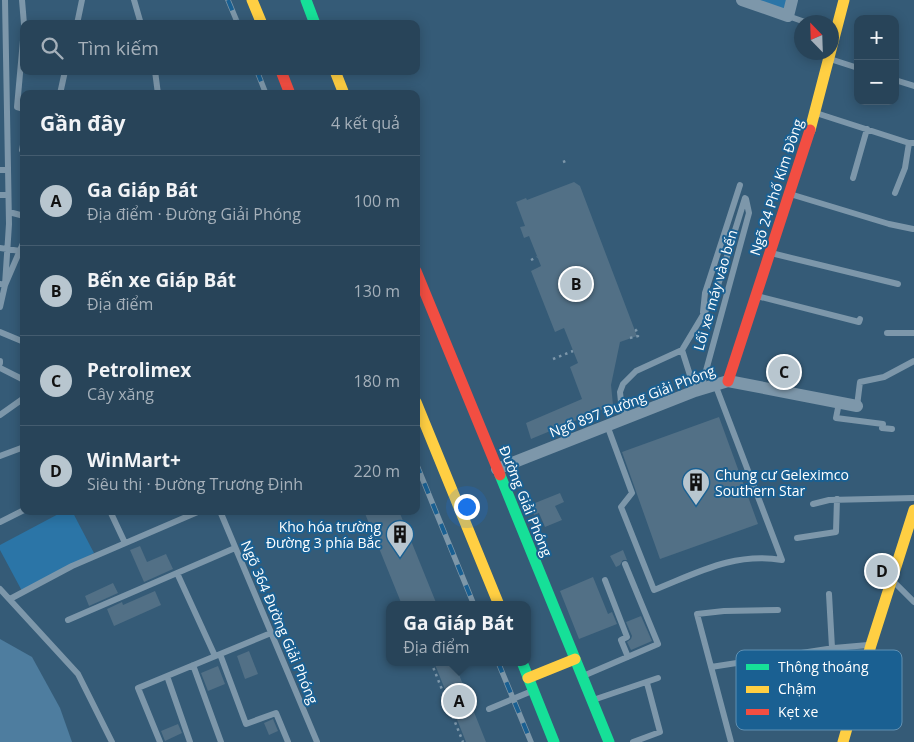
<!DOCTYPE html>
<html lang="vi">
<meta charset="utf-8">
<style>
body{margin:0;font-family:"Open Sans",sans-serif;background:#344e62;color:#f1f3f6}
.controls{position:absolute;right:15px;top:15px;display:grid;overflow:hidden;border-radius:10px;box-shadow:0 2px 12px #0003}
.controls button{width:45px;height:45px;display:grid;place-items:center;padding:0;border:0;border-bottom:1px solid #445c6f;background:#284459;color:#f1f3f6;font:25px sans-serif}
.compass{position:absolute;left:794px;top:15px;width:45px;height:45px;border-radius:50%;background:#284459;box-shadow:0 2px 12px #0003;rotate:337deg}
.you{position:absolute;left:466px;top:506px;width:18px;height:18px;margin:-12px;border:4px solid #fff;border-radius:50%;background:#1a73e8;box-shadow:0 0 0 8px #1a73e833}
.badge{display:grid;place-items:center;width:32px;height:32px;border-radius:50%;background:#b8c6cf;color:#111;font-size:16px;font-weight:700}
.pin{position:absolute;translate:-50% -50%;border:2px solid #fff;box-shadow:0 1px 5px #0006}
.popup{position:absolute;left:386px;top:601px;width:145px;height:65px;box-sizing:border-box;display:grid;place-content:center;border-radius:10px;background:#284459;filter:drop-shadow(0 1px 4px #0005);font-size:16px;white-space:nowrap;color:#a5b0ba}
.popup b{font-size:19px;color:#f1f3f6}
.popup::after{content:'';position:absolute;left:50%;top:100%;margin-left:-10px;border:10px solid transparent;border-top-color:#284459}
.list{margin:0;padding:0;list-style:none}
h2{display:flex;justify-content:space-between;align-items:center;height:65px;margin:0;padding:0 20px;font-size:21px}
h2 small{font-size:16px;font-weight:400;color:#a5b0ba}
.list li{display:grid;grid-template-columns:32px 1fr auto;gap:15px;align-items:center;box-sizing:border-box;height:90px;padding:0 20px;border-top:1px solid #445c6f}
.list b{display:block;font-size:19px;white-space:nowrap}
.list p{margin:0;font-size:16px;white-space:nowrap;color:#a5b0ba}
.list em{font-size:16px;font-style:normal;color:#a5b0ba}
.icon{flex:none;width:28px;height:28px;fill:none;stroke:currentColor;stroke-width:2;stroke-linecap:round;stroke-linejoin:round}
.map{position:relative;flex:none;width:914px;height:742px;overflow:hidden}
.search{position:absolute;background:#284459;box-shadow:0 2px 12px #0003;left:20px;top:20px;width:400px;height:55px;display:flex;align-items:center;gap:12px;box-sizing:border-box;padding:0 18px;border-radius:10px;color:#a5b0ba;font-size:19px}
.panel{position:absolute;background:#284459;box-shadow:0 2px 12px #0003;left:20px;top:90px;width:400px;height:425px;border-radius:10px}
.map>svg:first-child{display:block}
.green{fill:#2b75a7}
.water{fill:#4e7d9f}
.building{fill:#527086}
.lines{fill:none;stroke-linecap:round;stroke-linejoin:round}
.path{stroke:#7d97aa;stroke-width:2.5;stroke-dasharray:2.5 4;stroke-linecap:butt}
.lane{stroke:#7d97aa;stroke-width:6}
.street{stroke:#7d97aa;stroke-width:12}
.fast{stroke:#16e098;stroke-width:11}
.slow{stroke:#ffcf43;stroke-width:11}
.jam{stroke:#f24e42;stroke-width:11}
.rail-casing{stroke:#7d97a9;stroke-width:5.5}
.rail{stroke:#1a6092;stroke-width:4;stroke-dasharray:11;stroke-linecap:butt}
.labels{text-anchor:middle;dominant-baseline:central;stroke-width:4;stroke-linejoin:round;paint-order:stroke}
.street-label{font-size:14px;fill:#fff;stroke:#1a6092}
.poi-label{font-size:14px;fill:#fff;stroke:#1a6092;text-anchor:start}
.key{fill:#1a6092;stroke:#5f90b3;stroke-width:1}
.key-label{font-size:14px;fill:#fff}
</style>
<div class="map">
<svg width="914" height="742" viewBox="0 0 914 742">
<rect width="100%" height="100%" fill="#355b77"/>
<path class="green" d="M750 0H788L785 12Z
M64 511H72L94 553 22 591 0 550V545Z"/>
<path class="water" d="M0 639 32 657 60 708 72 742H0Z"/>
<path class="building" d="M574 182 580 186 637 336 620 342 611 385 613 405 531 439 526 423 582 399 570 367 578 363 564 328 555 332 531 271 541 266 529 236 524 238 520 227 525 226 516 202 526 198 527 200Z
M719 417 758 524 660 559 622 452Z
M560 493 564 502 555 506 562 520 545 527 539 513 534 515 530 505Z
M364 511H399L437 605H402Z
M140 546 147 562 166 554 173 569 144 582 130 550Z
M623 550 627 560H623L620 565 616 567 610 556Z
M593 577 608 614 612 612 617 624 579 639 560 591Z
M113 583 118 593 89 606 85 596Z
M155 591 161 605 114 626 107 609 122 602 123 605Z
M641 616 652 641 631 650 627 642 631 639 632 636 626 622Z
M249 651 258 674 245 679 237 656Z
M434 662H454L486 742H466Z
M218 666 225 684 208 691 201 673Z
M273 719 278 731 269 735 264 723Z
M178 724 182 733 165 741 161 731Z"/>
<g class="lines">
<path class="path" d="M563 162 568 160
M531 260 537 257
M630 338 638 336 636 330 638 329
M553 359 573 351
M431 662 463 742"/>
<path class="lane" d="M22 0 24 24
M134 0 141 24
M788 16 805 22
M77 24 82 0
M24 29 17 107 24 109
M830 59 858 68
M155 71 158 94
M895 80 914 86
M60 94 65 71
M816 113 909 143H914
M22 150 24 140
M0 170H8
M853 178 867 129
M895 193 905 168 909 143
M790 194 889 224 913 229
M0 195H8
M9 212 24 216
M0 248 20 251
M771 253 898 284
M0 284 5 285 9 224 5 0
M757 296 859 322 860 319
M0 307 5 285 24 241
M703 312 705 293 740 185
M0 332 24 342
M887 333H914
M682 350 695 391
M0 361V363
M0 368 24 380
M701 389 749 213 746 199
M839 403 836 418 883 424 882 428 892 429
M857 406 860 382 884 377 914 361
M0 415 24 398
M626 417 621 402 620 392 623 384 636 371 682 350 715 295 745 198
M607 425 632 493 621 507 654 590C697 573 734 552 782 560L715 384
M0 456 24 447
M813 504 829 500 914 498
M110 511 125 543
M220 511 317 742
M0 522 24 510
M797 538 836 532 837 499
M177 573 215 656
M605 580 627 637 621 640 628 657
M893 581 914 602
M0 589 78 674 112 742
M829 594 832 648
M10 599 72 566 200 511
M68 620 235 548
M220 654 246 724 276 713 288 742
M193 665 221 742
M711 667 834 648 868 645
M167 676 190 742
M583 676 658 644 625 564
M593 700 658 678
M489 709 532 691
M160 742 138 688 271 633
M633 742 660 732 647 683
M731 742 697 614 724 611 778 610"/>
<path class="street" d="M742 0 788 16 792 0
M497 469 695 391 728 381 857 406"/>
<path class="fast" d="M306 0 315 24
M500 475 609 742
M522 662 554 742"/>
<path class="slow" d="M252 0 262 24
M335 71 344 94
M810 130 844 0
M416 402 499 605
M528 678 575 659
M843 742 871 645 914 510"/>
<path class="jam" d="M281 71 290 94
M416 271 500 475
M728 381 810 130"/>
<g class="rail-casing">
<path id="rail" d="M228 0 238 24
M257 71 266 94
M416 463 474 605
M498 662 531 742"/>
</g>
<use href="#rail" class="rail"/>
</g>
<defs>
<g id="building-pin" transform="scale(1.4375)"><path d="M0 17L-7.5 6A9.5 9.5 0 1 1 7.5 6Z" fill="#b8c6cf" stroke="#1a6092"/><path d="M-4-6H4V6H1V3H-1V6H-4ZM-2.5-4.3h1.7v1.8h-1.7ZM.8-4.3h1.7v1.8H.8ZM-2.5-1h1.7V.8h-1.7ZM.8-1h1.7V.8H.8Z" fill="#111"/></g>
</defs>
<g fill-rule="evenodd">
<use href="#building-pin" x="696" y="482"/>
<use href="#building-pin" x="400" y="534"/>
</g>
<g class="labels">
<g class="street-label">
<text transform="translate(776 187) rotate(-72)">Ngõ 24 Phố Kim Đồng</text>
<text transform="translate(715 290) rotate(-74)">Lối xe máy vào bến</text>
<text transform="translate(632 401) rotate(-21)">Ngõ 897 Đường Giải Phóng</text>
<text transform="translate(526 501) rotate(68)">Đường Giải Phóng</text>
<text transform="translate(280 622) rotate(67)">Ngõ 364 Đường Giải Phóng</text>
</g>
<g class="poi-label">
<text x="715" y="474">Chung cư Geleximco<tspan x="715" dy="16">Southern Star</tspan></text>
<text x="381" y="526" text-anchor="end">Kho hóa trường<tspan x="381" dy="16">Đường 3 phía Bắc</tspan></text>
</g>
</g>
<rect x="736" y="650" width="166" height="80" rx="8" class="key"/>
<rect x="746" y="664" width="23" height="6" fill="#16e098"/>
<rect x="746" y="686" width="23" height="7" fill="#ffcf43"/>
<rect x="746" y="709" width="23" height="6" fill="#f24e42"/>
<g class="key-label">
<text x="778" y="672">Thông thoáng</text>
<text x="778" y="694">Chậm</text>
<text x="778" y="717">Kẹt xe</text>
</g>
</svg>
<div class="controls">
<button>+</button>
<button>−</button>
</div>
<svg class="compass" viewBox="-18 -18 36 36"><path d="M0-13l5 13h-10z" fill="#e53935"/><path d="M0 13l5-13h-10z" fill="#a5b0ba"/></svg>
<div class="you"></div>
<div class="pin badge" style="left:459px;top:701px">A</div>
<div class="popup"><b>Ga Giáp Bát</b>Địa điểm</div>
<div class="pin badge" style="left:576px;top:284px">B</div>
<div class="pin badge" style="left:784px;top:372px">C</div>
<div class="pin badge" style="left:882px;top:571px">D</div>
<div class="search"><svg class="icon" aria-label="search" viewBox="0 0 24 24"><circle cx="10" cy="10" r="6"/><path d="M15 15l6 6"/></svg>Tìm kiếm</div>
<section class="panel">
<h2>Gần đây<small>4 kết quả</small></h2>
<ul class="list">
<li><span class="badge">A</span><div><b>Ga Giáp Bát</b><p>Địa điểm · Đường Giải Phóng</p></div><em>100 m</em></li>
<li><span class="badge">B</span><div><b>Bến xe Giáp Bát</b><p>Địa điểm</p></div><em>130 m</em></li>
<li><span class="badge">C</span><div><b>Petrolimex</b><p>Cây xăng</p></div><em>180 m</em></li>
<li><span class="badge">D</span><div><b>WinMart+</b><p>Siêu thị · Đường Trương Định</p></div><em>220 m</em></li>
</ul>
</section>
</div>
